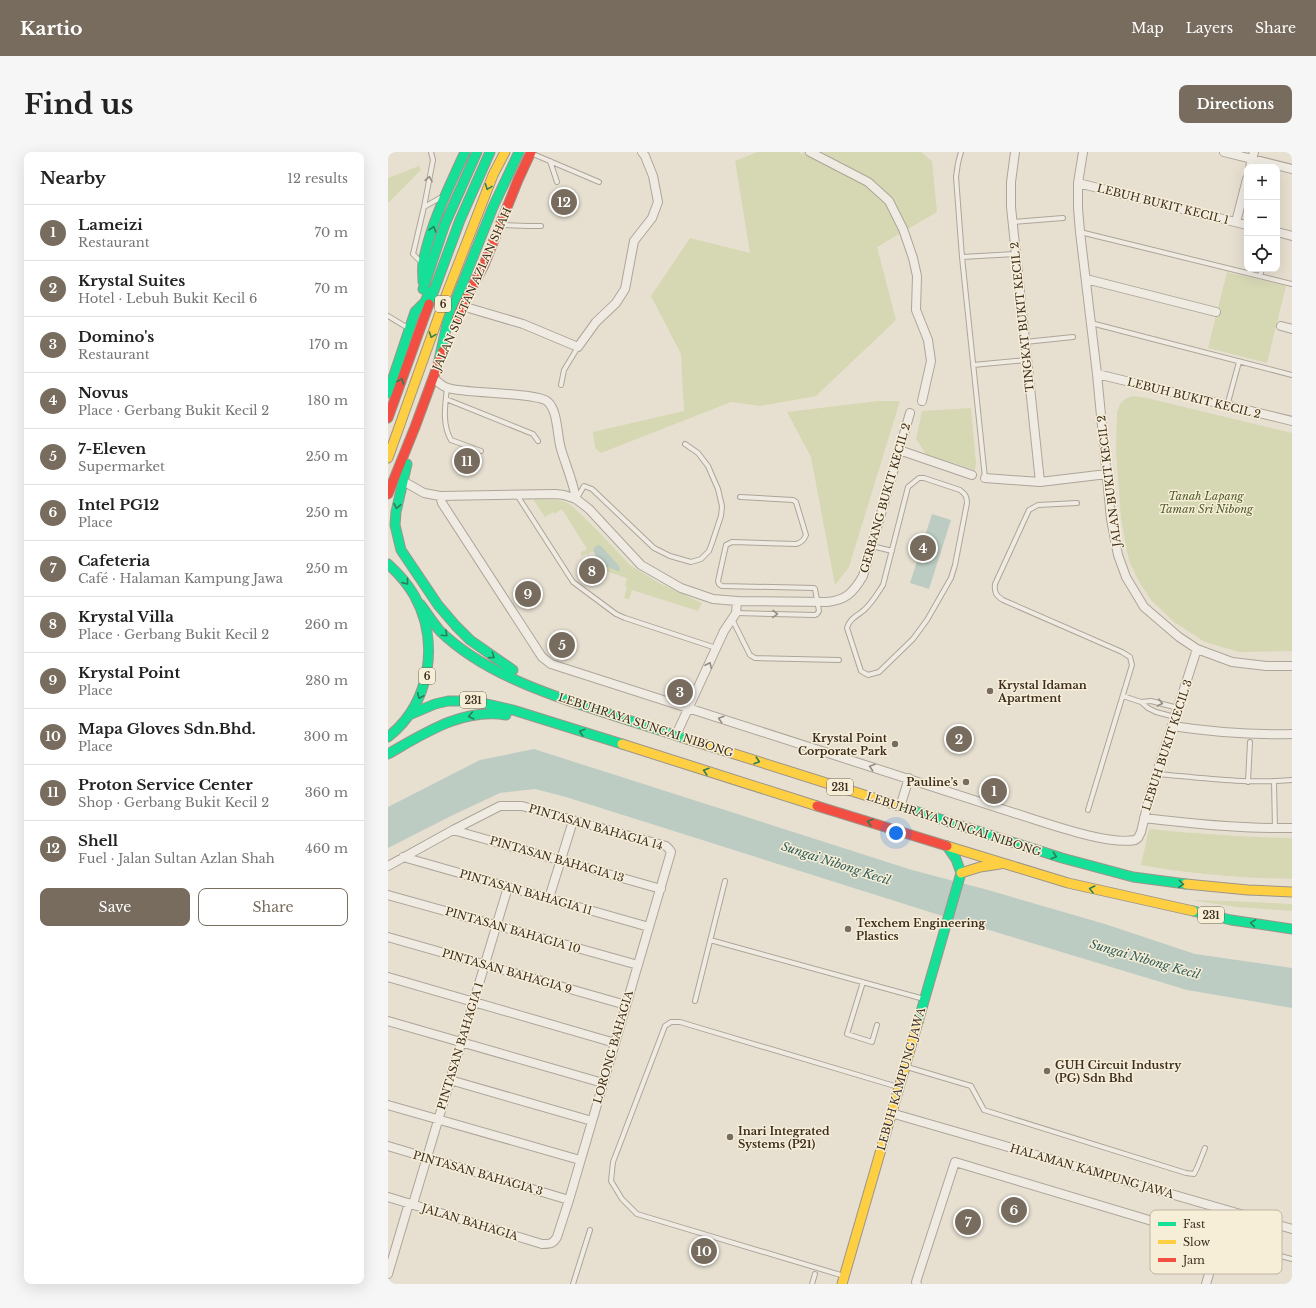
<!DOCTYPE html>
<meta charset="utf-8">
<style>
body{margin:0;font-family:"Libre Baskerville",serif;background:#f6f6f6;color:#222}
.controls{position:absolute;right:12px;top:12px;display:grid;overflow:hidden;border-radius:8px;box-shadow:0 4px 16px #0002}
.controls button{width:36px;height:36px;display:grid;place-items:center;padding:0;border:0;border-bottom:1px solid #e0e0e0;background:#fff;color:#222;font:20px sans-serif}
.you{position:absolute;left:508px;top:681px;width:14px;height:14px;margin:-10px;border:3px solid #fff;border-radius:50%;background:#1a73e8;box-shadow:0 0 0 6px #1a73e833}
.badge{display:grid;place-items:center;width:26px;height:26px;border-radius:50%;background:#786c5e;color:#fff;font-size:13px;font-weight:700}
.pin{position:absolute;translate:-50% -50%;border:2px solid #fff;box-shadow:0 1px 4px #0006}
.list{margin:0;padding:0;list-style:none}
h2{display:flex;justify-content:space-between;align-items:center;height:52px;margin:0;padding:0 16px;font-size:17px}
h2 small{font-size:13px;font-weight:400;color:#767676}
.list li{display:grid;grid-template-columns:26px 1fr auto;gap:12px;align-items:center;box-sizing:border-box;height:56px;padding:0 16px;border-top:1px solid #e0e0e0}
.list b{display:block;font-size:15px;white-space:nowrap}
.list p{margin:0;font-size:13px;white-space:nowrap;color:#767676}
.list em{font-size:13px;font-style:normal;color:#767676}
.actions{display:flex;gap:8px;padding:12px 16px}
.actions a{flex:1;padding:9px 0;border:1px solid #786c5e;border-radius:8px;text-align:center;font-size:14px;color:#786c5e}
.actions .main{background:#786c5e;color:#fff}
.icon{flex:none;width:22px;height:22px;fill:none;stroke:currentColor;stroke-width:2;stroke-linecap:round;stroke-linejoin:round}
.map{position:relative;flex:none;width:904px;height:1132px;overflow:hidden;border-radius:8px}
header{display:flex;align-items:center;gap:24px;box-sizing:border-box;height:56px;padding:0 20px;background:#786c5e;color:#fff}
header strong{font-size:19px}
nav{display:flex;gap:22px;margin-inline-start:auto;font-size:14px}
.intro{display:flex;align-items:center;justify-content:space-between;box-sizing:border-box;height:96px;padding:0 24px}
h1{margin:0;font-size:28px}
.button{padding:10px 18px;border-radius:8px;background:#786c5e;color:#fff;font-size:14px;font-weight:700}
main{display:flex;gap:24px;padding:0 24px}
aside{flex:1;background:#fff;border-radius:8px;box-shadow:0 4px 16px #0002}
.map>svg:first-child{display:block}
.green{fill:#d6d7b3}
.water{fill:#bcccc2}
.lines{fill:none;stroke-linecap:round;stroke-linejoin:round}
.lane-casing{stroke:#ada599;stroke-width:6}
.street-casing{stroke:#ada599;stroke-width:10}
.fast-casing{stroke:#9c958a;stroke-width:11}
.slow-casing{stroke:#9c958a;stroke-width:11}
.jam-casing{stroke:#9c958a;stroke-width:11}
.lane{stroke:#efebe3;stroke-width:4}
.street{stroke:#efebe3;stroke-width:8}
.fast{stroke:#16e098;stroke-width:9}
.slow{stroke:#ffcf43;stroke-width:9}
.jam{stroke:#f24e42;stroke-width:9}
.oneway{stroke:#968c82}
.oneway2{stroke:#2b7e56}
.poi-dot{fill:#786c5e;stroke:#f7eed8;stroke-width:1.5}
.labels{text-anchor:middle;dominant-baseline:central;stroke-width:3;stroke-linejoin:round;paint-order:stroke}
.shield{fill:#f7eed8;stroke:#756857;stroke-width:1}
.shield-label{font-size:10px;font-weight:bold;fill:#3d2e20}
.street-label{font-size:11px;fill:#3d2e20;stroke:#f7eed8}
.park-label{font-size:11px;font-style:italic;fill:#4d5a26;stroke:#f7eed8}
.poi-label{font-size:11px;font-weight:bold;fill:#3d2e20;stroke:#f7eed8;text-anchor:start}
.water-label{font-size:12px;font-style:italic;fill:#2f5d5a;stroke:#f7eed8}
.key{fill:#f7eed8;stroke:#bfb4a1;stroke-width:1}
.key-label{font-size:11px;fill:#3d2e20}
</style>
<header>
<strong>Kartio</strong>
<nav><a>Map</a><a>Layers</a><a>Share</a></nav>
</header>
<div class="intro"><h1>Find us</h1><a class="button">Directions</a></div>
<main>
<aside>
<h2>Nearby<small>12 results</small></h2>
<ul class="list">
<li><span class="badge">1</span><div><b>Lameizi</b><p>Restaurant</p></div><em>70 m</em></li>
<li><span class="badge">2</span><div><b>Krystal Suites</b><p>Hotel · Lebuh Bukit Kecil 6</p></div><em>70 m</em></li>
<li><span class="badge">3</span><div><b>Domino's</b><p>Restaurant</p></div><em>170 m</em></li>
<li><span class="badge">4</span><div><b>Novus</b><p>Place · Gerbang Bukit Kecil 2</p></div><em>180 m</em></li>
<li><span class="badge">5</span><div><b>7-Eleven</b><p>Supermarket</p></div><em>250 m</em></li>
<li><span class="badge">6</span><div><b>Intel PG12</b><p>Place</p></div><em>250 m</em></li>
<li><span class="badge">7</span><div><b>Cafeteria</b><p>Café · Halaman Kampung Jawa</p></div><em>250 m</em></li>
<li><span class="badge">8</span><div><b>Krystal Villa</b><p>Place · Gerbang Bukit Kecil 2</p></div><em>260 m</em></li>
<li><span class="badge">9</span><div><b>Krystal Point</b><p>Place</p></div><em>280 m</em></li>
<li><span class="badge">10</span><div><b>Mapa Gloves Sdn.Bhd.</b><p>Place</p></div><em>300 m</em></li>
<li><span class="badge">11</span><div><b>Proton Service Center</b><p>Shop · Gerbang Bukit Kecil 2</p></div><em>360 m</em></li>
<li><span class="badge">12</span><div><b>Shell</b><p>Fuel · Jalan Sultan Azlan Shah</p></div><em>460 m</em></li>
</ul>
<div class="actions"><a class="main">Save</a><a>Share</a></div>
</aside>
<div class="map">
<svg width="904" height="1132" viewBox="0 0 904 1132">
<rect width="100%" height="100%" fill="#e7e0d1"/>
<path class="green" d="M369 0H411L414 2 416 0H533L544 9 549 60 489 95 508 168 428 244 372 254 343 250 213 301 207 296 205 280 296 259 293 202 263 144 302 86 362 101 347 9Z
M31 14 33 18 0 51V26Z
M839 120 898 134 879 211 820 196Z
M745 244 759 246 904 281V499L851 500 817 490 786 470 763 448 750 428 741 409 733 367 728 298 729 260 732 252 737 247Z
M490 249H512L461 415 447 433 423 305 399 260Z
M583 256 588 311 587 318 538 302 528 287 534 259Z
M145 347 169 348 175 349 183 353 203 372 242 413 271 431 314 451 310 459 244 438 241 447 236 446 239 435 237 434 239 426 221 420 216 417 205 399 199 403 198 402 194 404 192 401 199 397 174 357 167 362 165 360 157 365Z
M761 677C809 682 856 685 904 686V727C854 726 802 722 753 713Z
M803 748 838 749 904 752V759L848 755Z"/>
<path class="water" d="M544 362 563 368 541 437 522 431Z
M210 393 213 394 231 414 232 419H229L221 415H215L205 399 206 396Z
M146 597 524 718 600 738 717 772 807 802 904 816V856L799 838 548 762 178 645 147 637 112 641 65 663 0 696V655L92 608Z"/>
<g class="lines">
<g class="lane-casing">
<path id="lane" d="M573 0 570 11 568 25 574 105 597 326
M145 2 211 30
M162 9 169 30
M36 55 52 46
M625 70 675 66
M115 73 140 74H153
M692 80 904 132
M574 105 627 102
M33 110 25 102 36 55 45 8 43 0
M872 124 874 117
M0 164 20 176
M703 171 904 223
M637 190 685 185
M585 213 639 208
M173 233 176 218 190 195
M59 236C57 254 54 272 63 288L93 299
M58 247 145 282 150 289
M839 254 851 210
M531 326H536L572 338C577 342 579 344 579 351L567 413 563 426 539 468 525 487 491 520 480 523 473 519 459 476C462 466 468 465 476 458 484 451 489 442 495 433L520 335Z
M129 343 185 430 228 462 237 466 328 496
M189 346 196 334 204 337 266 396 282 404 303 410 313 407 321 399 324 391 333 364 334 354 330 337 320 314 310 301 297 292
M689 351 650 353 641 358 607 432C606 440 608 444 615 448L734 500 742 505 744 513 700 658
M484 394 504 399
M348 461 427 463 429 462 431 459 427 437 426 436 334 434 331 432 330 429 338 393 344 390 408 392C413 391 416 388 418 383L408 350 405 348 352 345
M344 467 362 503 367 506 451 508
M735 544 753 550 760 556 768 560 787 565
M753 550 763 549 790 556
M769 622C814 626 859 632 904 628
M860 630 862 590
M886 630 887 676
M322 788 536 847
M475 830 459 882 484 890 489 873
M307 849 337 729
M519 915 583 934 596 958 798 1021 806 1022 809 1016 817 996
M852 1093 904 1107
M456 1124 249 1062 234 1047 223 1029 225 1010 277 874 283 870H292L510 935
M185 1132 202 1078
M424 1132 427 1122"/>
</g>
<g class="street-casing">
<path id="street" d="M422 0 480 30 501 49 515 77 525 106 529 124 528 158 540 188 543 209 534 249
M627 0 623 30V55L652 330
M695 0 690 31V56L692 80 709 222 723 367 730 403 738 425 756 455 791 485 809 497 844 510 878 514H904
M836 0 904 17
M862 15 866 0
M690 31 859 73
M848 70 859 27
M889 80 904 84
M698 127 828 160
M74 154 135 172 190 195 208 170 228 151 237 137 246 89 264 66 270 50 265 24 257 4 254 0
M893 174 904 177
M709 222 904 269
M45 226C49 229 55 235 60 236 79 242 150 240 160 250 170 259 169 284 173 297 178 314 185 329 188 347
M511 298 584 323
M597 326 652 330 719 322
M15 329 36 341 52 344 167 342 176 343 188 347 201 357 253 413 293 436 325 447 349 449 439 450C458 448 465 441 475 424L522 261
M52 344 54 351 154 505 163 512 645 667C670 675 723 693 747 688L750 686 753 680 762 642 809 497
M784 574C823 580 864 583 904 582
M288 583 336 479 348 461 349 449
M512 655 521 626
M756 666C805 672 854 677 904 676
M65 678 273 737
M15 705 261 775
M0 714 65 678 112 654H134L278 694 281 697 283 700 181 1048 169 1085C165 1092 162 1092 154 1092L0 1045
M0 743 250 813
M161 746 185 669
M0 785 238 853
M0 825 227 891
M0 869 215 931
M62 928 204 969
M0 953 192 1008
M503 961 904 1077
M0 994 181 1048
M25 1052 120 735
M0 1122 21 1051
M529 1132 528 1130 567 1010 831 1089
M818 1132 840 1059"/>
</g>
<g class="fast-casing">
<path id="fast" d="M35 130C35 124 34 117 35 111 42 73 61 35 77 0
M35 137 57 72 89 0
M41 152 72 68 102 0
M51 208 60 168 105 55 131 0
M0 241 27 160 37 150 41 140
M19 312 8 360 7 373 13 398 50 453 68 474 82 488 125 518
M0 412C10 421 19 431 26 443 52 489 43 551 0 585
M32 452C39 461 45 471 52 479 95 521 161 543 218 561 245 570 272 578 299 587
M21 563 47 552 60 549H86L125 558 234 592
M0 602C37 581 74 556 118 563
M508 653 674 706 745 725 798 732
M805 759 843 768 904 777
M530 870 573 721 568 707 559 694"/>
</g>
<g class="slow-casing">
<path id="slow" d="M0 306 59 141 105 23 117 0
M299 587 508 653
M234 592 429 654
M559 694 680 731 805 759
M573 721 592 715 612 712
M798 732 860 738 904 740
M454 1132 530 870"/>
</g>
<g class="jam-casing">
<path id="jam" d="M68 168 74 154 96 113 130 28 143 0
M0 266 41 152
M0 342 27 275 55 199
M429 654 559 694"/>
</g>
<use href="#lane" class="lane"/>
<use href="#street" class="street"/>
<use href="#fast" class="fast"/>
<use href="#slow" class="slow"/>
<use href="#jam" class="jam"/>
</g>
<defs><path id="oneway-chevron" d="M-2-3.5L2.5 0L-2 3.5" fill="none" stroke-width="1.6" stroke-linecap="round" stroke-linejoin="round"/></defs>
<g class="oneway">
<use href="#oneway-chevron" transform="translate(41 27) rotate(-80)"/>
<use href="#oneway-chevron" transform="translate(387 462) rotate(2)"/>
<use href="#oneway-chevron" transform="translate(321 513) rotate(-65)"/>
<use href="#oneway-chevron" transform="translate(772 551) rotate(13)"/>
<use href="#oneway-chevron" transform="translate(333 567) rotate(-162)"/>
<use href="#oneway-chevron" transform="translate(484 615) rotate(-162)"/>
</g>
<g class="oneway2">
<use href="#oneway-chevron" transform="translate(100 35) rotate(111)"/>
<use href="#oneway-chevron" transform="translate(45 77) rotate(-73)"/>
<use href="#oneway-chevron" transform="translate(44 183) rotate(110)"/>
<use href="#oneway-chevron" transform="translate(13 229) rotate(-70)"/>
<use href="#oneway-chevron" transform="translate(9 354) rotate(99)"/>
<use href="#oneway-chevron" transform="translate(18 430) rotate(51)"/>
<use href="#oneway-chevron" transform="translate(57 482) rotate(43)"/>
<use href="#oneway-chevron" transform="translate(104 504) rotate(34)"/>
<use href="#oneway-chevron" transform="translate(32 544) rotate(115)"/>
<use href="#oneway-chevron" transform="translate(83 564) rotate(168)"/>
<use href="#oneway-chevron" transform="translate(194 580) rotate(-162)"/>
<use href="#oneway-chevron" transform="translate(369 609) rotate(18)"/>
<use href="#oneway-chevron" transform="translate(318 619) rotate(-163)"/>
<use href="#oneway-chevron" transform="translate(482 670) rotate(-163)"/>
<use href="#oneway-chevron" transform="translate(666 704) rotate(18)"/>
<use href="#oneway-chevron" transform="translate(793 732) rotate(5)"/>
<use href="#oneway-chevron" transform="translate(704 737) rotate(-166)"/>
<use href="#oneway-chevron" transform="translate(865 771) rotate(-171)"/>
</g>
<g class="poi-dot">
<circle cx="602" cy="539" r="4"/>
<circle cx="507" cy="592" r="4"/>
<circle cx="578" cy="630" r="4"/>
<circle cx="460" cy="777" r="4"/>
<circle cx="659" cy="919" r="4"/>
<circle cx="342" cy="985" r="4"/>
</g>
<g class="labels">
<g class="shield">
<rect x="47" y="144" width="16" height="16" rx="3"/>
<rect x="31" y="516" width="16" height="16" rx="3"/>
<rect x="72" y="540" width="26" height="16" rx="3"/>
<rect x="439" y="627" width="26" height="16" rx="3"/>
<rect x="810" y="755" width="26" height="16" rx="3"/>
</g>
<g class="shield-label">
<text x="55" y="152">6</text>
<text x="39" y="524">6</text>
<text x="85" y="548">231</text>
<text x="452" y="635">231</text>
<text x="823" y="763">231</text>
</g>
<g class="street-label">
<text transform="translate(775 52) rotate(14)">LEBUH BUKIT KECIL 1</text>
<text transform="translate(84 137) rotate(-66)">JALAN SULTAN AZLAN SHAH</text>
<text transform="translate(634 165) rotate(-96)">TINGKAT BUKIT KECIL 2</text>
<text transform="translate(806 246) rotate(14)">LEBUH BUKIT KECIL 2</text>
<text transform="translate(721 329) rotate(-97)">JALAN BUKIT KECIL 2</text>
<text transform="translate(497 346) rotate(-74)">GERBANG BUKIT KECIL 2</text>
<text transform="translate(258 573) rotate(18)">LEBUHRAYA SUNGAI NIBONG</text>
<text transform="translate(779 593) rotate(-72)">LEBUH BUKIT KECIL 3</text>
<text transform="translate(566 672) rotate(18)">LEBUHRAYA SUNGAI NIBONG</text>
<text transform="translate(208 675) rotate(16)">PINTASAN BAHAGIA 14</text>
<text transform="translate(169 707) rotate(16)">PINTASAN BAHAGIA 13</text>
<text transform="translate(138 740) rotate(16)">PINTASAN BAHAGIA 11</text>
<text transform="translate(125 778) rotate(16)">PINTASAN BAHAGIA 10</text>
<text transform="translate(119 819) rotate(16)">PINTASAN BAHAGIA 9</text>
<text transform="translate(72 894) rotate(-73)">PINTASAN BAHAGIA 1</text>
<text transform="translate(225 895) rotate(-74)">LORONG BAHAGIA</text>
<text transform="translate(513 927) rotate(-74)">LEBUH KAMPUNG JAWA</text>
<text transform="translate(704 1019) rotate(16)">HALAMAN KAMPUNG JAWA</text>
<text transform="translate(90 1021) rotate(16)">PINTASAN BAHAGIA 3</text>
<text transform="translate(82 1070) rotate(17)">JALAN BAHAGIA</text>
</g>
<g class="park-label">
<text x="818" y="344">Tanah Lapang<tspan x="818" dy="13">Taman Sri Nibong</tspan></text>
</g>
<g class="poi-label">
<text x="610" y="533">Krystal Idaman<tspan x="610" dy="13">Apartment</tspan></text>
<text x="499" y="586" text-anchor="end">Krystal Point<tspan x="499" dy="13">Corporate Park</tspan></text>
<text x="570" y="630" text-anchor="end">Pauline’s</text>
<text x="468" y="771">Texchem Engineering<tspan x="468" dy="13">Plastics</tspan></text>
<text x="667" y="913">GUH Circuit Industry<tspan x="667" dy="13">(PG) Sdn Bhd</tspan></text>
<text x="350" y="979">Inari Integrated<tspan x="350" dy="13">Systems (P21)</tspan></text>
</g>
<g class="water-label">
<text transform="translate(448 711) rotate(18)">Sungai Nibong Kecil</text>
<text transform="translate(757 807) rotate(16)">Sungai Nibong Kecil</text>
</g>
</g>
<rect x="762" y="1058" width="132" height="64" rx="6" class="key"/>
<rect x="770" y="1070" width="18" height="4" fill="#16e098"/>
<rect x="770" y="1088" width="18" height="4" fill="#ffcf43"/>
<rect x="770" y="1106" width="18" height="4" fill="#f24e42"/>
<g class="key-label">
<text x="795" y="1076">Fast</text>
<text x="795" y="1094">Slow</text>
<text x="795" y="1112">Jam</text>
</g>
</svg>
<div class="controls">
<button>+</button>
<button>−</button>
<button><svg class="icon" aria-label="locate" viewBox="0 0 24 24"><circle cx="12" cy="12" r="6"/><path d="M12 2v4M12 18v4M2 12h4M18 12h4"/></svg></button>
</div>
<div class="you"></div>
<div class="pin badge" style="left:606px;top:639px">1</div>
<div class="pin badge" style="left:571px;top:587px">2</div>
<div class="pin badge" style="left:292px;top:540px">3</div>
<div class="pin badge" style="left:535px;top:396px">4</div>
<div class="pin badge" style="left:174px;top:493px">5</div>
<div class="pin badge" style="left:626px;top:1058px">6</div>
<div class="pin badge" style="left:580px;top:1070px">7</div>
<div class="pin badge" style="left:204px;top:419px">8</div>
<div class="pin badge" style="left:140px;top:442px">9</div>
<div class="pin badge" style="left:316px;top:1099px">10</div>
<div class="pin badge" style="left:79px;top:309px">11</div>
<div class="pin badge" style="left:176px;top:50px">12</div>
</div>
</main>
